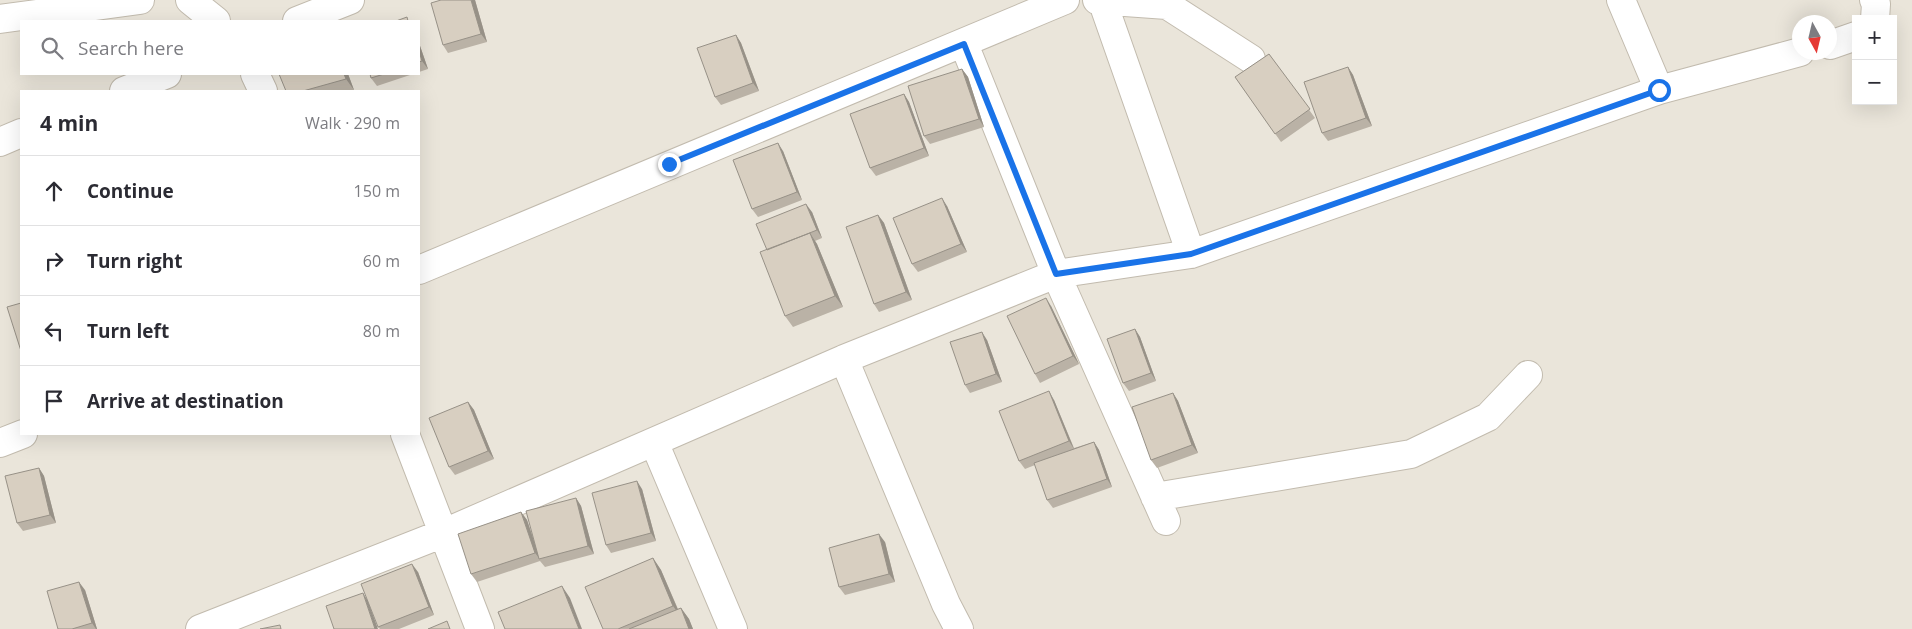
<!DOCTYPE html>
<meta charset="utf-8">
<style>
body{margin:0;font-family:"Open Sans",sans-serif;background:#f2f2f3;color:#2b2b33}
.controls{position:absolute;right:15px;top:15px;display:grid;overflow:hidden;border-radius:0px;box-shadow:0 5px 20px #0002}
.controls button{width:45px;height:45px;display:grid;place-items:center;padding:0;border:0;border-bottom:1px solid #e1e1e2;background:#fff;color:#2b2b33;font:25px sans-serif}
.compass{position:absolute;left:1792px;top:15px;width:45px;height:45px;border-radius:50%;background:#fff;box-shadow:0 5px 20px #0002;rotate:172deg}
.stop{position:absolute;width:15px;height:15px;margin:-11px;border:4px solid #1a73e8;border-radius:50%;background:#fff}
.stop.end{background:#1a73e8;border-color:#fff;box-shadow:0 1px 5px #0008}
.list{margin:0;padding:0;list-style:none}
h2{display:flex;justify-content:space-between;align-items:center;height:65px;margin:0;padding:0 20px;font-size:21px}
h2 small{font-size:16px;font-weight:400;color:#7c7c81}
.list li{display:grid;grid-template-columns:32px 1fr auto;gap:15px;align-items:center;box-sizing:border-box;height:70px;padding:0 20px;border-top:1px solid #e1e1e2}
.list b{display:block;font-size:19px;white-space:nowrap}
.list em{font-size:16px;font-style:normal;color:#7c7c81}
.icon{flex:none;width:28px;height:28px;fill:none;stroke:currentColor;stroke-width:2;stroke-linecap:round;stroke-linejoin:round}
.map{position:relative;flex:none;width:1912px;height:629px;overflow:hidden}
.search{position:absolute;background:#fff;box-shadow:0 5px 20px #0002;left:20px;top:20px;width:400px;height:55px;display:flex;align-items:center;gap:12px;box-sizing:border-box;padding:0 18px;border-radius:0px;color:#7c7c81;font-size:19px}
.panel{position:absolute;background:#fff;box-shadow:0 5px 20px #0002;left:20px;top:90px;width:400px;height:345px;border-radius:0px}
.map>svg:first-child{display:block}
.residential{fill:#eae5da;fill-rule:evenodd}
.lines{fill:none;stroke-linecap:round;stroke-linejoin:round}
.minor-casing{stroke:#c2bbae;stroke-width:30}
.minor{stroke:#fff;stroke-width:28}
.wall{fill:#bab2a6}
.shaded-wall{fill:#979187}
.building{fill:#d8cfc1;stroke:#979187}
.route{stroke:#1a73e8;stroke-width:6}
</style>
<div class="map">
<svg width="1912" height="629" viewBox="0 0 1912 629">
<rect width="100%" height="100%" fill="#f6f3ec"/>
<path class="residential" d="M0 0H1912V629H0ZM1856 19H1893V101H1856ZM21 21H419V74H21ZM1800 22H1830V52H1800ZM21 91H419V434H21Z"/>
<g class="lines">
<g class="minor-casing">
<path id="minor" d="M190 0 216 21
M1097 0 1167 5 1251 59
M1102 0 1191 254
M1621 0 1659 90
M1874 0 1876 4 1875 19
M0 19 140 0
M297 21 350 0
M964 44 1056 274 1191 254 1659 90 1800 52
M1830 45 1856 36
M255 74 263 91
M124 91 167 74
M0 142 21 133
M419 270 1065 0
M844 359 946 604 959 629
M405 434 480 629
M654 442 733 629
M0 443 23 434
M1155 497 1411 454 1488 417 1528 375
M200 629 444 533 844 359 1056 274 1166 521"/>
</g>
<use href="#minor" class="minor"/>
</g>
<path class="wall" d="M475 0 487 42 448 53 443 45Z
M736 35 741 43 759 91 721 105 715 97Z
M419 43 428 69 419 72Z
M1269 54 1315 118 1281 142 1235 77Z
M1348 67 1353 75 1372 126 1328 141 1322 133Z
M962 69 968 77 984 127 930 144 924 136Z
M348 74 354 90 350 91H286Z
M370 74H413L377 86 371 78Z
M904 94 909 102 929 156 876 176 870 168Z
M783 151 802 200 758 217 752 209Z
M947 206 967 252 918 272 912 264Z
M812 212 822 238 815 241 817 244 843 307 793 327 785 316 767 250Z
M878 215 884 223 912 300 879 312 874 304Z
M1051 306 1079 364 1040 383 1035 374Z
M1135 329 1140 337 1156 381 1129 391 1123 383Z
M987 340 1002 382 970 393 965 385Z
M1173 393 1178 401 1198 453 1157 468 1151 460Z
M1054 400 1074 448 1094 442 1099 450 1112 487 1053 508 1047 500 1035 465 1025 469 1019 461Z
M468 402 474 410 494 459 455 475 449 467Z
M39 468 44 476 56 523 23 531 17 523Z
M642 489 656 541 611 553 606 545Z
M576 498 581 506 594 554 545 567 540 561 477 582 471 574 521 512 527 520 536 546Z
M885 542 895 582 845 595 839 587Z
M653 558 661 570 678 609 681 608 689 619 693 629H603Z
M418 572 434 615 399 629H380L378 627Z
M85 590 97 629H58Z"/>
<path class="shaded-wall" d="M471 0H475L487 42 481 34Z
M736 35 741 43 759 91 753 83Z
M419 43 428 69 422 61 419 51Z
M1348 67 1353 75 1372 126 1366 118Z
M962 69 968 77 984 127 979 119Z
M344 74H348L354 90 346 79Z
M904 94 909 102 929 156 924 148Z
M778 143 783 151 802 200 797 192Z
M942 198 947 206 967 252 961 244Z
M806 204 812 212 822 238 817 230Z
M878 215 884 223 912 300 906 292Z
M810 233 817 244 843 307 835 296Z
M1046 298 1051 306 1079 364 1073 356Z
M1135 329 1140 337 1156 381 1151 373Z
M982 332 987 340 1002 382 996 374Z
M1049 391 1054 400 1074 449 1069 441Z
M1173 393 1178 401 1198 453 1192 445Z
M468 402 474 410 494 459 488 451Z
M1094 442 1099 450 1112 487 1107 479Z
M39 468 44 476 56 523 50 515Z
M637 481 642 489 656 541 651 533Z
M576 498 581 506 594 554 588 546Z
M521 512 527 520 540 559 535 553Z
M879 534 885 542 895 582 889 574Z
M653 558 661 570 681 617 673 606Z
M412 564 418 572 434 615 429 607Z
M79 582 85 590 97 629H96L92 623Z
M562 586 570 598 582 629H579Z
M363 593 368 601 378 629H375Z
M681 608 689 619 693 629H689Z"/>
<path class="building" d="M441 0H471L481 34 443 45 431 3Z
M407 17 408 21H396Z
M736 35 753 83 715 97 697 48Z
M419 51 422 61 419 62Z
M1269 54 1310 109 1275 134 1235 77Z
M1348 67 1366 118 1322 133 1304 82Z
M962 69 979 119 924 136 908 86Z
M279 74H344L346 79 303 91H286Z
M370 74H384L371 78Z
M904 94 924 148 870 168 850 114Z
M778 143 797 192 752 209 733 160Z
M942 198 961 244 912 264 893 218Z
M806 204 817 230 767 250 756 224Z
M878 215 906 292 874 304 846 227Z
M810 233 835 296 785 316 760 252Z
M1046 298 1073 356 1035 374 1007 316Z
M21 303V351L7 307Z
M1135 329 1151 373 1123 383 1107 339Z
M982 332 996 374 965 385 950 342Z
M1049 391 1069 441 1019 461 999 411Z
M1173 393 1192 445 1151 460 1132 407Z
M468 402 488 451 449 467 429 418Z
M1094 442 1107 479 1047 500 1034 463Z
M39 468 50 515 17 523 5 476Z
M637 481 651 533 606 545 592 493Z
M576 498 588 546 539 559 526 511Z
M521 512 535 553 471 574 458 534Z
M879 534 889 574 839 587 829 548Z
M653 558 673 606 618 629H603L585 587Z
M412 564 429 607 378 627 361 584Z
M79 582 92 623 72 629H58L47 591Z
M562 586 579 629H505L498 612Z
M363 593 375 629H334L326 606Z
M681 608 689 629H629Z
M447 621 450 629H428Z
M280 625 281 629H260Z"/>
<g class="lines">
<path class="route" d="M669 164 964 44 1056 274 1191 254 1659 90"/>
</g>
</svg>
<div class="controls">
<button>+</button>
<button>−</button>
</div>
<svg class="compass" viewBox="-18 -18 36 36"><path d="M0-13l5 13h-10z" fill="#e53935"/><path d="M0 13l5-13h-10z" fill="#7c7c81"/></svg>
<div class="stop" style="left:1659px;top:90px"></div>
<div class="stop end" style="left:669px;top:164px"></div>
<div class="search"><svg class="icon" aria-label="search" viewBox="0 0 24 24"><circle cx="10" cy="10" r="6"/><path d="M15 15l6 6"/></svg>Search here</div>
<section class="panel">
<h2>4 min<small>Walk · 290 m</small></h2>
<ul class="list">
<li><svg class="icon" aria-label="ahead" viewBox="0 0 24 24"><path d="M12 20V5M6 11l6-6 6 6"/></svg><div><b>Continue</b></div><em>150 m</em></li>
<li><svg class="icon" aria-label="right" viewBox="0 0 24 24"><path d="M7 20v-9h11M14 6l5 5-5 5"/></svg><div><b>Turn right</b></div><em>60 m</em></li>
<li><svg class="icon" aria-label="left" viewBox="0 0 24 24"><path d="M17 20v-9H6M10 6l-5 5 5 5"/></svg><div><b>Turn left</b></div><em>80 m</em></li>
<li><svg class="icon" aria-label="arrive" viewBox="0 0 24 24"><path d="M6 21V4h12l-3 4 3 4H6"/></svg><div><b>Arrive at destination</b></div></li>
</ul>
</section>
</div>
